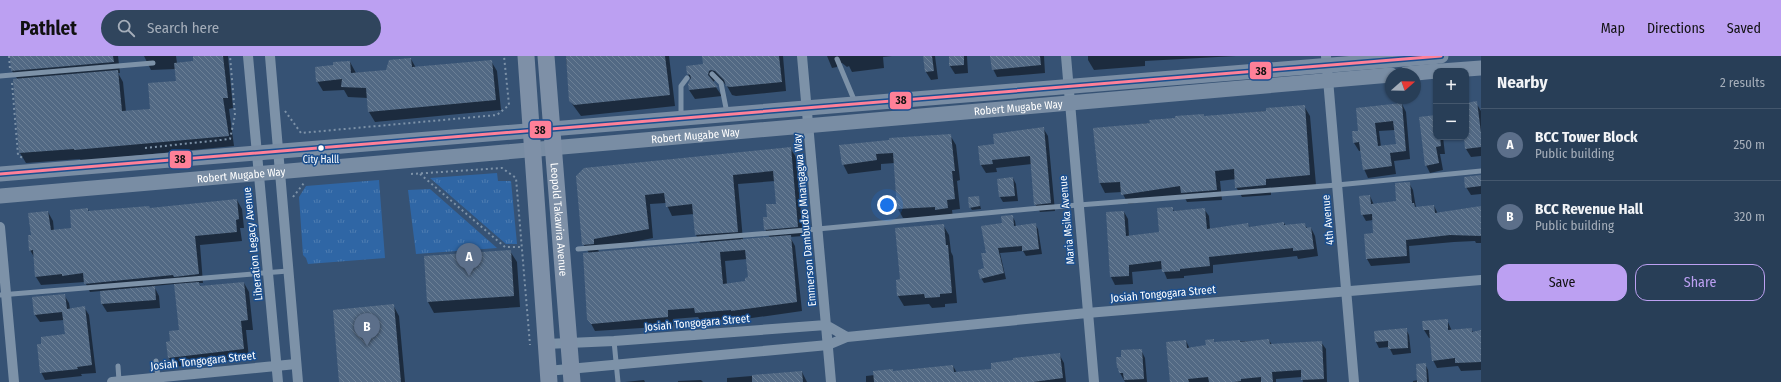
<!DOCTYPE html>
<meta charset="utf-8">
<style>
body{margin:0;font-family:"Fira Sans Condensed",sans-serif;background:#30455d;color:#f1f3f6}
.controls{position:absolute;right:12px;top:12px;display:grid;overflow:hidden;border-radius:8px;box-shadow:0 1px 3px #0004}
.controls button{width:36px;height:36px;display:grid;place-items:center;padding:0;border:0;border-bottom:1px solid #44576d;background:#283e57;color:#f1f3f6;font:20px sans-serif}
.compass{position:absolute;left:1385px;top:12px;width:36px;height:36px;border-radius:50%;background:#283e57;box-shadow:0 1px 3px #0004;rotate:70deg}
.you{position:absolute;left:887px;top:149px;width:14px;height:14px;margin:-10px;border:3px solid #fff;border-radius:50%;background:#1a73e8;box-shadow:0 0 0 6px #1a73e833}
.badge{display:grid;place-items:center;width:26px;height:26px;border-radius:50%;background:#bca0f2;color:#fff;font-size:13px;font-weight:700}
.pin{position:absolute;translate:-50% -33px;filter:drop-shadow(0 1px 2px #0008)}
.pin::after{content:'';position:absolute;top:21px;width:14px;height:12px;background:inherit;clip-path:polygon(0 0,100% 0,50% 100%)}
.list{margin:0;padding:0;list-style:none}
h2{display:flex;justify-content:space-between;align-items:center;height:52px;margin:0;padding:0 16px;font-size:17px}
h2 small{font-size:13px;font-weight:400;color:#a5aeba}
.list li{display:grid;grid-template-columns:26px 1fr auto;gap:12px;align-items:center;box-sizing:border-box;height:72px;padding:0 16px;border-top:1px solid #44576d}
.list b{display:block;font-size:15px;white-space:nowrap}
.list p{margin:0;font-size:13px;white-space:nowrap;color:#a5aeba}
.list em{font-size:13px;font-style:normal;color:#a5aeba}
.actions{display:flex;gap:8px;padding:12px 16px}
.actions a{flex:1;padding:9px 0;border:1px solid #bca0f2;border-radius:12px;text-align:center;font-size:14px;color:#bca0f2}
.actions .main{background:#bca0f2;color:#111}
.icon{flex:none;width:22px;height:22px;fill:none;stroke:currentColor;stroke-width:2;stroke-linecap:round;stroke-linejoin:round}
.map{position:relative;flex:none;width:1481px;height:326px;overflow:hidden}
header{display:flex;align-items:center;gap:24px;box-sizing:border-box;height:56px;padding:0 20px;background:#bca0f2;color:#111}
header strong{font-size:19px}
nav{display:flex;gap:22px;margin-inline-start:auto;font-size:14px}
.search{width:280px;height:36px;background:#30455d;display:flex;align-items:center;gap:10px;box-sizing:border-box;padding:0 14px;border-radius:22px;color:#a5aeba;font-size:15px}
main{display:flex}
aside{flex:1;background:#283e57}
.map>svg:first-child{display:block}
.park{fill:url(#park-tufts)}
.shadow{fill:#0007;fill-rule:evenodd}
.building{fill:url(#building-back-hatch);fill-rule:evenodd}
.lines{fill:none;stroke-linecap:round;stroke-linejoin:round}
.path{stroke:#7d92a8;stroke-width:2;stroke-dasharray:2 3;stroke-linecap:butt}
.service{stroke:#7d92a8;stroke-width:5}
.minor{stroke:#7d92a8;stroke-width:10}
.secondary{stroke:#798da4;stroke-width:15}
.trunk{stroke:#7e90a7;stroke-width:17}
.bus-1-casing{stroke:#1b4f8f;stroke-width:6}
.bus-1{stroke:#ff8098;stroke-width:3}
.bus-dot{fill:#fff;stroke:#1b4f8f;stroke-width:1.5}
.labels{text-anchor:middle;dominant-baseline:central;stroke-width:3;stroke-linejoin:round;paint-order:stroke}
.bus-label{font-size:10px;fill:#fff;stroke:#1b4f8f}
.street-label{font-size:11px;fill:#fff;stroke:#1b4f8f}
.line-badge{stroke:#1b4f8f;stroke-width:1.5}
.pale-badge-label{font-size:11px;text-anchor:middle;font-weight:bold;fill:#111}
</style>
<header>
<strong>Pathlet</strong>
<div class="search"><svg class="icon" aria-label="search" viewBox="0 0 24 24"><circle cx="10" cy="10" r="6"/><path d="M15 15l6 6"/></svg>Search here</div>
<nav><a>Map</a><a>Directions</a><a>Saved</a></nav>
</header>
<main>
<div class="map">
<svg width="1481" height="326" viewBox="0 0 1481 326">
<defs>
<pattern id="park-tufts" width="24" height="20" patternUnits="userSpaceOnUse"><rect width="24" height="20" fill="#2f66a5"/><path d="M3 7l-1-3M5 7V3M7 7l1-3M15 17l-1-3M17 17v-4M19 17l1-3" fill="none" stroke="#4e7db2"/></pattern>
<pattern id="building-back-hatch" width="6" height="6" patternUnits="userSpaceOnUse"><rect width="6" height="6" fill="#526984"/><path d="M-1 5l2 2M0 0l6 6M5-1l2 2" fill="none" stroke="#6c8096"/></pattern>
</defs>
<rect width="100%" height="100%" fill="#365274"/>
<path class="park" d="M497 117 498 125H511L517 188H506L430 122Z
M379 124 385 202 308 208 306 202 303 199 299 141 306 130Z
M430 133 497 192 416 198 408 134Z"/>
<path class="shadow" d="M11 0H118L120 17H118L123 26 126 56 152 54 177 26 176 13 151 14 144 0H176L177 7 194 6V0H228L233 52 229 53 234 90 81 105 80 103 26 107 20 97 18 24 12 15Z
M566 0H669L675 50 581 60 570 45Z
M703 0H783L786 35 736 40 732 39 727 30 721 24 717 23 714 25 713 27 722 40 695 43 689 34V28L691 24 688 18 704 9Z
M827 0H892L883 1 884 12 852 16 849 10 847 11 842 7 838 8 837 11 832 12Z
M924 0H935L938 23 931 24 926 16Z
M950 0H967L968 17 955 18 950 10Z
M991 0H1044L1045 17 997 21 993 13Z
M1088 0H1236L1145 5V10L1094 14 1088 4Z
M411 3 416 12 491 5 497 15 501 54 375 66 369 56 368 42 348 41 344 34 323 35 317 25 334 10 350 6 356 17 387 15Z
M1476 47 1481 55V100L1471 101 1466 93 1465 81 1466 48Z
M1402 48 1406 56 1410 103 1394 105 1396 118 1368 122 1364 113 1361 95H1359L1354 87 1359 76ZM1395 74 1397 89 1381 91 1379 75Z
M1304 50 1310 60 1316 129 1271 133V139L1242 141 1236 131V123L1220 125 1222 144 1187 146 1184 140 1128 148 1122 136 1105 137 1100 127 1094 73 1267 55Z
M1436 60V81H1443L1445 98H1440L1443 114 1430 117 1426 109Z
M1043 72 1048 80 1055 155 1040 156 1035 148 1032 108 996 112 997 116 986 117 981 109 996 89Z
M950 79 956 89 960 124 957 125 960 153 952 154 953 162H903L898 153 895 107 881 108V114L848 118 843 108 840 90Z
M790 92 796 101 803 180 790 181 795 190 802 255 738 264 737 262 701 266 698 261 673 263V270L595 275 588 262 589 197 583 188 577 121ZM775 125 777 148 765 173 770 182 743 184 738 128ZM666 147 672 160 694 158 696 179 701 188 599 196 598 193 653 182 650 148ZM747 203 749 222 746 226 727 228 725 205Z
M1481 119V138L1471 139 1466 131Z
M1013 122 1016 128 1018 145 1003 146 1000 141Z
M1409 127 1413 134 1416 152 1434 150 1438 158 1481 152V187H1476L1475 185 1454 186 1409 190 1410 207 1371 210 1367 203 1365 179 1374 178 1373 164 1366 165 1362 158 1370 140 1374 149 1397 146Z
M978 141 981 153 972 154 970 151Z
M237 144 242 153 244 172H240L242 185 200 189 203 227H199L201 231 244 227 249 236 253 274H246L249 302 174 311 169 302 171 286 180 275 175 228 154 230 159 240 160 252 107 256 102 248 101 235 90 236 85 226 41 229 36 221 34 201 30 194 32 180 48 156 53 165 54 175 72 173 88 153 89 156 150 153Z
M1172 152 1174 155 1204 153 1209 160 1210 173 1248 168 1250 172 1284 167 1286 170 1304 168 1307 172H1311L1315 180 1318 200 1298 203 1297 200 1213 209V217L1184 220V222L1167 223 1163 213 1132 216 1133 228 1115 229 1111 221 1107 157 1124 156 1128 163 1129 181 1160 177Z
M1012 160 1015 165 1016 171 1035 168 1038 173 1042 198 1026 200 1023 195 1000 197 1006 223 984 227 981 222 986 213 987 197 1003 168Z
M943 169 949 179 951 196 953 200 957 247 945 248V251L932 252 929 248 904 250 898 240 897 224H901Z
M510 195 517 206 520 251 434 257 428 246Z
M64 239 69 247 70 253 84 251 89 259 96 317 81 318 82 320 45 324 41 316 66 279 64 264 40 266 35 259Z
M393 249 399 260 405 326H340Z
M1447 264 1452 275 1471 273 1473 276 1481 275V314L1461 315 1458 310 1437 312 1433 304 1430 282H1429L1424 274Z
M1406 273 1409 279 1411 297 1393 299 1389 291 1379 292 1376 286 1375 276Z
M1213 284 1215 287 1269 284 1272 289 1321 286 1326 293 1327 326H1303L1302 321 1276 323V326H1171L1186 285 1190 293 1207 290Z
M1141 294 1145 302 1147 326H1125L1120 317 1122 302Z
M1059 298 1064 307 1066 326H866V320L953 310 957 317 992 314Z
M1425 308 1428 314 1429 326H1413V325L1418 324Z
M802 316 807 326H727V322Z
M644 324 645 326H625Z
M701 324 703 326H678V325Z"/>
<path class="building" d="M10 0H113L114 6 11 15Z
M193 0H223L228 42H223L229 80 74 94V93L19 97 13 23 118 14 122 55 150 53 148 27 176 25 174 7 193 5Z
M566 0H665L670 39 574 49 569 45Z
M702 0H779L782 26 730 31 726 30 724 24 715 15 711 14 709 15 708 19 718 31 689 34 688 28 691 22 690 19 687 18 686 10 703 8Z
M923 0H932L934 15 925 16Z
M949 0H964V9L949 10Z
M990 0H1040L1041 9 992 14Z
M411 2 412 11 492 4 496 44 368 56 366 32 341 31 342 23 316 26 315 11 333 9V6L350 5 351 17 386 14 389 4Z
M1477 45 1481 77V91L1465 93 1464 81H1466V47Z
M1402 47 1406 95 1390 97 1392 110 1363 114 1359 86 1353 87 1352 75H1358L1356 52ZM1393 65 1396 88 1378 90 1375 67Z
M1305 49 1310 119 1266 123V129L1235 132 1234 113 1215 115 1217 134 1181 137 1180 130 1121 139 1120 126 1099 127 1093 72 1150 67 1149 64 1175 62V60L1204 58V60L1229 58 1266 55V52Z
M1436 59V81H1440L1441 90 1436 91 1439 107 1425 110 1419 61Z
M1044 71 1051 147 1034 149 1030 100 992 104 993 108 980 109 978 90 994 88 993 78Z
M951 78 955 115H952L955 143 947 144 948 152 935 154V151L897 153 893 97 876 98 877 104 842 109 839 89 889 84V82Z
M791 91 798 171 764 174 763 161H767L766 148H776L773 115 733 119 738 176 695 179 692 148 666 151 664 137 645 139 649 173 594 183V188L582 189 576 120 584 112Z
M1481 119V130L1465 132 1464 121Z
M1013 121 1015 140 999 141 997 123Z
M1410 126 1412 147H1414L1415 151 1434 149 1435 157 1481 150V180L1450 179 1406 184 1407 200 1366 203 1364 178 1373 177 1372 158 1361 159 1359 140 1370 139 1371 148 1396 145 1395 127Z
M979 140 980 150 969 152 968 141Z
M237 143 239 163 236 164 237 176 195 180 199 218 174 221 173 219 84 228 83 217 62 220V218L35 221 33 194 29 195 28 179H31L28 157 48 155 51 174 71 172 70 154 88 152V155L149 150 150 152Z
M1173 151V155L1205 152 1207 173 1248 167 1249 171 1284 166V169L1305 167 1306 172 1311 171 1314 193 1293 195V192L1209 201 1210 210 1180 213V215L1162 216 1161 205 1129 209V220L1110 221 1106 156 1124 155 1126 180 1159 176 1157 152Z
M1013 159 1014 170 1036 167 1039 193 1022 195V190L998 192 1004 217 980 223 978 214 984 212 981 197H986L981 170 1002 167 1001 160Z
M944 168 946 189H948L952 237 940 238V241L925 242 924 238 897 240 896 224 900 223 895 172Z
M791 179 797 246 731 255V254L695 257 694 252 668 254V261L591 268 587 263 583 197ZM745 194 748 221 745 222V225L723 228 720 196Z
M511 194 514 240 427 246 424 200Z
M199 226 200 230 244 226 248 264 241 265 244 293 168 302 166 286 170 285 169 275 179 274 174 228Z
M155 230 156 244 101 248 100 235Z
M65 238 67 253 85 250 92 309 77 311 78 313 40 317 37 288H41V281L65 278 62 256 34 259 32 241Z
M394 248 401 326H339L333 254Z
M1448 263V274L1472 272V276L1481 274V306L1455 307V302L1432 305 1429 274H1423L1422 265Z
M1407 272 1408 292 1388 293V285L1375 286 1374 275Z
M1214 283V286L1240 284V286L1269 283 1270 288 1322 285 1324 323 1301 324V314L1272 316 1273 326H1261V321L1241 323V325L1234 326H1209L1208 321 1188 323 1189 326H1170L1166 286 1186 284 1187 292 1206 289 1205 284Z
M1142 293 1144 323 1124 324 1123 317H1119L1118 312H1117L1116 301H1121V294Z
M1060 297 1063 322 1033 326H874L873 315 893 313V315L953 309 954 316 991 313V307L1013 304V302Z
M1426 307 1427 326H1417L1416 308Z
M802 315 803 326H752V319Z"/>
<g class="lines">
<path class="path" d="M9 0 10 13
M12 27 18 99 24 103
M285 55 301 77 497 59 509 49 504 0
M145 92 230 83 235 59 230 0
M411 118 502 112 516 122 530 289
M420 118 505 191H521
M293 141 304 127"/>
<path class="service" d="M837 3 855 46
M712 18 721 27 727 57
M0 20 153 7
M681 61V30L687 22
M578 193 807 174 1040 152 1337 129 1481 115
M0 239 288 215
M614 285 618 326
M156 305 158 321
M118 310 119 325"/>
<path class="minor" d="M248 0 278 326
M270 0 298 326
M802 0 831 326
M1066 0 1094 326
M1326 0 1354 326
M0 171 14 326
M546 288 614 285 826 269 847 281
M547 315 828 289 847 281 1087 257 1481 224
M112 326 296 308"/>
<g class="secondary">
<path d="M1441 15 1481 12"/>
<path d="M1406 18 1436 15"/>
<path d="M0 118 1441 0"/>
<path id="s1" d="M0 140 1391 19"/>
</g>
<g class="trunk">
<path d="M526 0 549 326"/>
<path id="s2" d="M546 0 572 326"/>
</g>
<g class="bus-1-casing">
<path id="bus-1" d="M0 118 1441 0"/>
</g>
<use href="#bus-1" class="bus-1"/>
</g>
<circle class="bus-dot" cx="321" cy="92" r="3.5"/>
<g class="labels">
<g class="bus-label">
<text x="321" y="104">City Halll</text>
</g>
<g class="street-label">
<text stroke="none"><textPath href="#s1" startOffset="1022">Robert Mugabe Way</textPath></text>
<text stroke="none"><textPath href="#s1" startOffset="698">Robert Mugabe Way</textPath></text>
<text stroke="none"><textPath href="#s1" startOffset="242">Robert Mugabe Way</textPath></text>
<text stroke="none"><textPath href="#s2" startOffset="164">Leopold Takawira Avenue</textPath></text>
<text transform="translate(805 164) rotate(-95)">Emmerson Dambudzo Mnangagwa Way</text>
<text transform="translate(1067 164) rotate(-95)">Maria Msika Avenue</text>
<text transform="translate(1328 164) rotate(-95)">4th Avenue</text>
<text transform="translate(253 188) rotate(-96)">Liberation Legacy Avenue</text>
<text transform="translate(1163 238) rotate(-5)">Josiah Tongogara Street</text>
<text transform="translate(697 267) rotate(-5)">Josiah Tongogara Street</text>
<text transform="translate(203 305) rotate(-6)">Josiah Tongogara Street</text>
</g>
</g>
<g class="line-badge">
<rect x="1249" y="5" width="23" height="19" rx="4" fill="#ff8098"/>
<rect x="889" y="35" width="23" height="19" rx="4" fill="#ff8098"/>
<rect x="529" y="64" width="23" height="19" rx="4" fill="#ff8098"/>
<rect x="169" y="94" width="23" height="19" rx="4" fill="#ff8098"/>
</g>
<g class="pale-badge-label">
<text x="1261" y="19">38</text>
<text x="901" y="48">38</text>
<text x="540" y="78">38</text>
<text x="180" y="107">38</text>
</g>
</svg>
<div class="controls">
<button>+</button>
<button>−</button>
</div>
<svg class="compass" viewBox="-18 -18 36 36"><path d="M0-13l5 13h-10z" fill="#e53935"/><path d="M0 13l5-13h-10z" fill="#a5aeba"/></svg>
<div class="you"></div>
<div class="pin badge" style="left:469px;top:220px;background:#5c6f8a">A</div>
<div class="pin badge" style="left:367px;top:290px;background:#5c6f8a">B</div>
</div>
<aside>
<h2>Nearby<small>2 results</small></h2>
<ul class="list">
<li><span class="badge" style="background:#5c6f8a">A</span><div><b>BCC Tower Block</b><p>Public building</p></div><em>250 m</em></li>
<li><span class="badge" style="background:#5c6f8a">B</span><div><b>BCC Revenue Hall</b><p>Public building</p></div><em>320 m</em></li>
</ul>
<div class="actions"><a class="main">Save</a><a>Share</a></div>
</aside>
</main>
